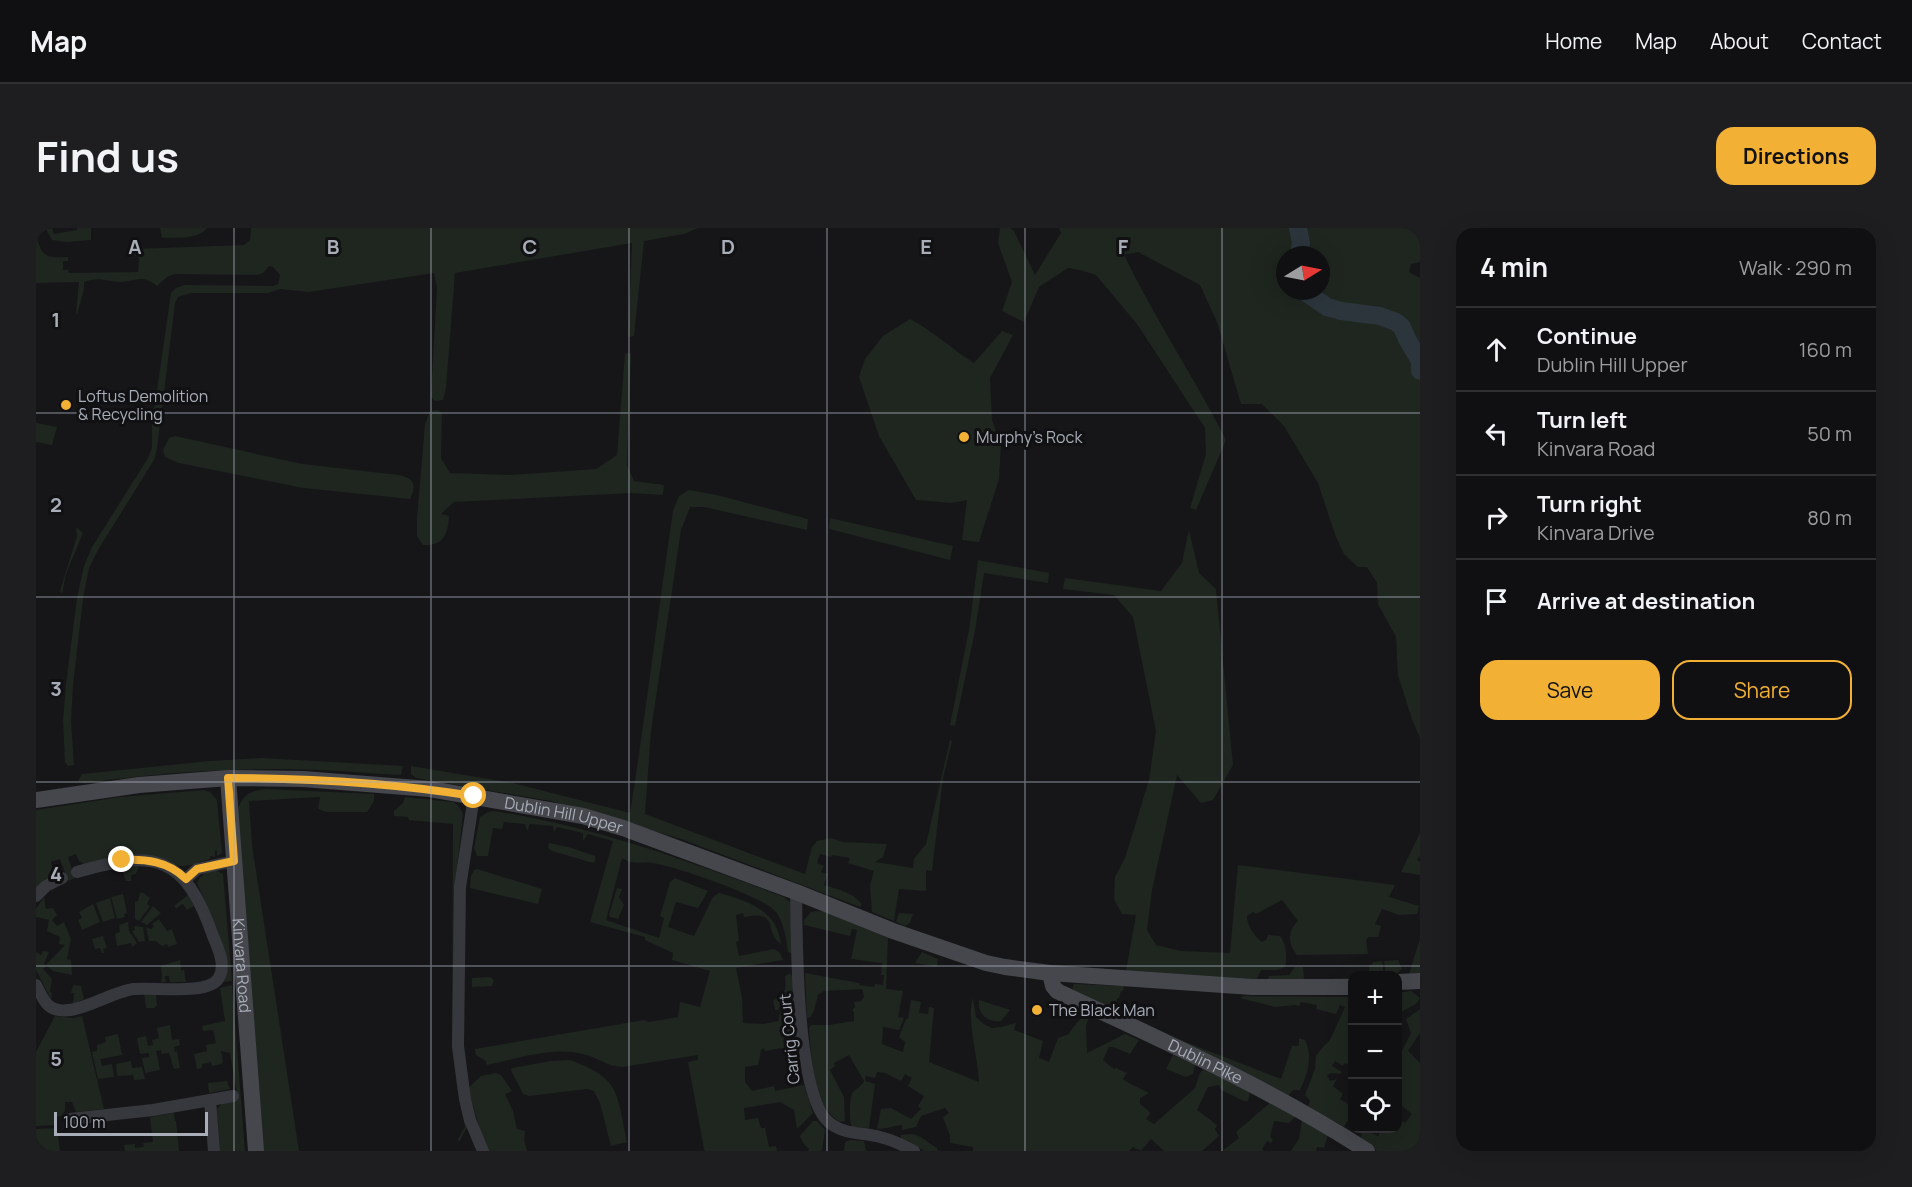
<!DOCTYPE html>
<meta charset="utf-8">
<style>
body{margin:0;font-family:Manrope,sans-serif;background:#1e1e20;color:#f1f3f6}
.controls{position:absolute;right:18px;bottom:18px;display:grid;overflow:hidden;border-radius:12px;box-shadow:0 6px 24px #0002}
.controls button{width:54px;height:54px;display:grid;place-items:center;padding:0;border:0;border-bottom:2px solid #303032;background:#101012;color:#f1f3f6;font:30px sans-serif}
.compass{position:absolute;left:1240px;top:18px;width:54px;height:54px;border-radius:50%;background:#101012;box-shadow:0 6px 24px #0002;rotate:80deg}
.scale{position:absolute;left:18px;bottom:15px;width:154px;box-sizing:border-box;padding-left:6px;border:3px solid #a8adb8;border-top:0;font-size:16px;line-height:21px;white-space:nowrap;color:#a8adb8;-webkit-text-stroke:4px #111113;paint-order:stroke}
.stop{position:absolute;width:18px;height:18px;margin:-14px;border:4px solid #f2b134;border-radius:50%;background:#fff}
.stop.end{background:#f2b134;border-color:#fff;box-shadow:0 2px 6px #0008}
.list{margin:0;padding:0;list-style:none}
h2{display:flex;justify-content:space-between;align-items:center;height:78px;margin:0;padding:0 24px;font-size:26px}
h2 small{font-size:20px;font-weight:400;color:#9c9d9f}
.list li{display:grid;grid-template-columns:39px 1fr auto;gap:18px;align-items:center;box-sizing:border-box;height:84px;padding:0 24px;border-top:2px solid #303032}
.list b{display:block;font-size:22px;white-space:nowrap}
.list p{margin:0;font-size:20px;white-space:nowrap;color:#9c9d9f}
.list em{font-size:20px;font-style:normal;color:#9c9d9f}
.actions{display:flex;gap:12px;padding:18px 24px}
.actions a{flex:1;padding:14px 0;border:2px solid #f2b134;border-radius:18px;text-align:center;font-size:21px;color:#f2b134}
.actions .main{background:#f2b134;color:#111}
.icon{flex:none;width:33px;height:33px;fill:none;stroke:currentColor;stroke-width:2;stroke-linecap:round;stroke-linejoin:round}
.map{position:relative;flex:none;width:1384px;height:923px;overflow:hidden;border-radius:18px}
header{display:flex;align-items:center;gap:36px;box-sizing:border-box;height:84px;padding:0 30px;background:#101012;border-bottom:2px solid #303032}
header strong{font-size:28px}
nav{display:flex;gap:33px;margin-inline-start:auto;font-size:21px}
.intro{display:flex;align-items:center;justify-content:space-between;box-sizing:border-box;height:144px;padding:0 36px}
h1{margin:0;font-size:42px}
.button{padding:15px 27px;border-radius:18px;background:#f2b134;color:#111;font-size:21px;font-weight:700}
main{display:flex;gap:36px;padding:0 36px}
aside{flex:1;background:#101012;border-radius:18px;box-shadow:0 6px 24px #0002}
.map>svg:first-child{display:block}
.green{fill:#1e261f;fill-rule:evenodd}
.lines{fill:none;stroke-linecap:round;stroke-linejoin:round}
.river{stroke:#2c353c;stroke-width:18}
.street{stroke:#37383d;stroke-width:12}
.secondary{stroke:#45474d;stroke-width:16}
.route{stroke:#f2b134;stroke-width:8}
.grid{fill:none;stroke:#a8adb8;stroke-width:1.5;stroke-opacity:0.55}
.poi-dot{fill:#f2b134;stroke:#111113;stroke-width:2}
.labels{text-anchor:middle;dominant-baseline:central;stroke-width:6;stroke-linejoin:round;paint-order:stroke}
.poi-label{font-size:16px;fill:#a8adb8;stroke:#111113;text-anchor:start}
.street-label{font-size:16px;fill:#a8adb8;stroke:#111113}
.grid-label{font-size:20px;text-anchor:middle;font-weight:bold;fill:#a8adb8;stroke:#111113;stroke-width:6;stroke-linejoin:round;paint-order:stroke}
</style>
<header>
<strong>Map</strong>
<nav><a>Home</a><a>Map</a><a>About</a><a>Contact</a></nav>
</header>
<div class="intro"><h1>Find us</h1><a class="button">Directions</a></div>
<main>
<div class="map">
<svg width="1384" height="923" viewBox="0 0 1384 923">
<rect width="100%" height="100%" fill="#161618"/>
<path class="green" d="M9 0H16L18 6 41 2V0H55V12L31 14 16 12Z
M124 0H171C162 12 140 9 126 10Z
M215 0H662L648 6 608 13 598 108 592 109 596 15 419 45 410 160 407 172 399 173 395 169 401 60 398 45 273 64 244 61 232 65H155L142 69 139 75 121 221 118 232 62 322 53 340 47 371 37 457 35 494 38 537 32 538 29 534 27 492 30 456 41 370 48 338 56 319 112 230 116 220V197L135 65 140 60 149 57 237 58 242 56 244 47 237 39 233 38 227 45 221 47 139 46 131 49 121 58C105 46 102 53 85 54 69 54 66 48 48 54V61L41 87 40 85 43 54 0 55V3C4 26 7 31 32 29V33H27V42H32L33 45 102 44 103 30 97 26V21L208 17 214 12Z
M964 0H974L978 3 999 47 1025 5 1023 0H1384V34L1375 36 1373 44 1384 50V510L1377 494 1362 448 1360 409 1342 376 1341 355 1331 339H1322L1308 326 1300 309 1282 255 1248 198 1226 176H1205L1181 94 1164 57 1102 24 1088 27C1119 91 1158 149 1190 212L1160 282 1154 280 1170 226 1169 200 1101 96 1060 47 1044 42 1032 40 1003 59 988 94 966 83 976 54 962 15ZM1249 27H1285V63H1249Z
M874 91C897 103 916 121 938 135L966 103 977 107 954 150 956 192 965 216 963 251 943 314 926 312 931 272 916 275 880 272 843 208 823 149 829 131 847 108Z
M589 125 595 126 591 237 598 253 628 257 627 267 595 265 418 274 405 286 413 288C412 306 408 318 387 317L381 308V290L389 196 394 183 402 182 406 186 405 230 414 245 475 247 560 241 581 227Z
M0 195 21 199 16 217 0 214Z
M139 208 266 236 363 247C379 251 381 257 374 271L267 260 143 235 129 229 127 222 133 210Z
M653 262 681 267 772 291 771 302 668 279H654L645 302 615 503 609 586 769 646 776 619 781 613 795 610 807 614 851 616 847 629 839 634 877 640 878 631 890 616 914 512 916 513 907 550 896 643 890 642V663L863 661 858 693 836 684 834 657 838 643 812 635 814 630 796 627 795 629 784 626 781 635 788 638 785 644 792 646 788 657C801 661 819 665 826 677L824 679 645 611 515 573 380 550 375 546V538L477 555 594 585C610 485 622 383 637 283L643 268Z
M794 290 917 318 914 332 793 301Z
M40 299 47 305 30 346 26 366 24 363 41 308Z
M1153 302 1163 345 1180 361 1197 537 1177 572 1165 575 1141 547 1116 662 1111 702 1120 717 1145 723 1194 725 1202 637 1359 657 1353 669 1383 678 1381 686 1363 687 1346 681 1339 696 1345 698 1342 709H1332L1330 713 1332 726 1261 727C1251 716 1252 702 1262 693L1246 672 1220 686 1217 684 1211 688C1211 697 1218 708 1226 714L1230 712 1232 707 1244 708C1250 715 1252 730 1249 739L1241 742H1225L1220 753 1090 743 1100 687 1086 686 1078 671 1079 649 1089 630 1113 552 1120 503 1097 389 1078 367 1027 361 1029 350 1125 363 1146 335Z
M942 332 1013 345 1012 355 948 345 939 403 919 498 914 497 933 402Z
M226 530 367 538 365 547C325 545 285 541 246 541 179 541 114 546 49 555L42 553 46 546 174 533Z
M232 561 338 566V573L331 584H290L282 581 284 569 213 573 216 617 263 923H226L202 581C207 565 217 562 232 561Z
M168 562 174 564 181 572 186 625 181 628V623L179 622V629L174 628V631C165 633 156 638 147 638 137 638 125 630 115 628 94 623 70 630 50 637L43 633 40 626 32 629 39 650 32 653 24 631 15 634 18 647 0 662V582L84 569Z
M369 569 417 574 422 577 427 586 419 658 431 899 423 914 422 911 429 899 421 859 416 819 417 596 373 592 372 589 358 588V583L367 575Z
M458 583C559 599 653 633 748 669L754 674 757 726 752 724C750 711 748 695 740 684 729 669 638 638 617 635 604 633 599 638 586 630L570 692 623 710 628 690 624 688 634 654 639 650 672 663 662 680 640 674 632 699 658 708 677 669 683 665C712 673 741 682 745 716 727 704 745 682 708 689L707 685 700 687 703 713 700 714 703 728 738 721 744 725 747 732 700 740 706 769 707 795 727 796 743 793C743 783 747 773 758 771L759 804 763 837 758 838 745 820 729 823 728 820 725 822 722 837 709 839V854L716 863 738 858 739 863 768 857 777 885 761 901 758 882 744 874 708 880 709 892 722 890 725 900H729L733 919 740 918 741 923H669L668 921 652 834 662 832V827L586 839C569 838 562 829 547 826 516 818 481 831 451 837L450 833 440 827 439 821 608 792 613 794 642 789 644 774 664 779 674 743 636 732 637 725 609 712V709L554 694 577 613 552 606 547 613V605L521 599 518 604 517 598 494 596 491 603 489 596 468 594 466 601 457 600 452 628H441L438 620 444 589 452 584Z
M1384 605V628L1381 632 1384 634V647L1365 644Z
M513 615 532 619 559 628V633L557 635 516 623 512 620Z
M103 638 100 646 95 647V653H90L85 639Z
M441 641 506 661 502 676 434 660 435 648 438 642Z
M179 642 187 646 196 753 185 754 176 689 161 655C165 646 170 644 179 642Z
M581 660 586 661 583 669 588 677 582 691 574 689 573 687Z
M104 665H108L114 670 111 676 114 678 103 693 99 691V674L102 673Z
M87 666 91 685 88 686 89 689 81 691 75 669Z
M152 667 158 678 151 682 147 676 140 680 138 678Z
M8 669 10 681 17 680 21 687 16 692 21 698 28 694 35 711 31 731 35 732 36 747 17 743 11 738 7 741 16 751 14 764 16 765 15 771 0 742V724L5 727 7 723 13 724 8 736 10 737 29 717 23 716 24 709 11 703 13 692 0 689V681Z
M74 670 79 690 67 694 60 675Z
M57 676 64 694 46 702 42 692 46 690 43 684Z
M117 678 125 685 111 697 105 694Z
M781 683 789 684 852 710 850 761 867 763 862 789 868 790 863 802 847 799 846 816 867 824 869 814 863 809 870 791H872L875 772 885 774 883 785 892 786 893 779 898 780 893 834 943 854C942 830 930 789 937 770L940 789 949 797 956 800 965 799 980 795 978 802 1007 813 1003 830 1013 834 1022 810 1033 806C1036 799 1043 793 1048 787L1053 789 1050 798 1051 825 1089 806 1103 812 1094 826 1077 819H1073L1067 832 1078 841 1080 840 1091 845 1087 851 1089 853 1113 865 1104 870V876L1113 883 1114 886 1110 891 1118 896 1159 860 1164 845 1168 841 1212 862 1214 866 1212 873H1208L1185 862 1183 857 1172 859 1161 882 1181 897 1179 901 1183 908 1166 923H1128L1115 911 1105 923 1097 919 1093 923H937V919L914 915V908L907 889 913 885 909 880 885 888 880 899 866 902V897C856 898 851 901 841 901L845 881 855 880 875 891 885 881 882 878 888 868 872 858 876 850 869 846 865 853 849 845 841 844 839 850 830 848 829 853 839 856 833 900 816 899C813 895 813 869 817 864 822 859 825 859 828 853L813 827 798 835 799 838 794 842 808 869 809 893 804 894C777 879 775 828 773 800L775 797H793L818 793V784L816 782 819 779 818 774 825 773 828 769 826 761 788 763 782 767 778 783 774 790 771 789 769 745 823 755 824 757 838 759 839 756 847 757 848 747H845L846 735 815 731 821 702 816 701 814 708 768 697V692L775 684Z
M863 685 877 686 874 695 869 698 860 694Z
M123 691 131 703 136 701 141 716 132 719 131 716 126 718 120 713H113L110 699 115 701 118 699 116 696Z
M92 694 93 703 101 715 96 719 95 715 81 718 79 706 84 704 83 697Z
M98 698 107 699 109 713 103 714 96 703 99 702Z
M67 708 71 720 67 721 68 725H66L64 720 59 721 56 711Z
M1384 711V745L1373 746Z
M886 724 902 731 901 739 879 735Z
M144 732 145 742H148L150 754H134L133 748H129L130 754H125L126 748 125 738Z
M1362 732 1366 741 1360 746 1350 747 1348 733Z
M1346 733 1348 747H1334L1333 738 1338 734Z
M1259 739H1267L1268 752 1316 750V752L1283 755 1231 753 1233 748 1253 747Z
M754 745 757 750 758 766 746 775 742 782H739L737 773C750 763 750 765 749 748Z
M454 749 458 752 456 758 436 759V750Z
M1038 756 1088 758 1087 763H1085L1083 770H1081L1080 784 1036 762Z
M37 757 45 758 48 771 37 776 38 765H35Z
M196 757 209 923H184L181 881 186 875 202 872 194 825 185 823 187 834 185 836 176 838 175 834 166 836V840L161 841 158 826 171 823 170 817 180 815 177 802 167 803 166 798 189 793 184 760Z
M1375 763 1384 770 1380 776 1365 784 1362 781V765Z
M108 766 120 767 121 777 118 780H110Z
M1208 768 1316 769V839L1309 835 1307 838 1299 833 1296 838 1306 844 1304 846 1295 845 1291 847 1294 853 1301 851 1297 858 1307 866 1304 871C1322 881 1316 885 1308 899L1272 878 1274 873 1269 867 1279 841 1280 828 1285 821 1294 812 1309 779 1304 777 1300 786 1280 781 1281 777 1265 774 1263 778 1259 777 1239 779 1204 770Z
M943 772 974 782 965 793C951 795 941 785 943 772Z
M1384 781V805L1372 823 1384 835V923H1341L1325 911 1326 901 1342 908 1346 901 1362 900 1364 891 1369 895 1376 886 1362 875V831L1375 805 1370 791Z
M19 788 37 790 46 788 68 881 40 884 36 874H29V883L25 888 21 889V897L0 898V824Z
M134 797 136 812 143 811 144 817 138 819 139 824 141 823 144 840 138 841 133 825 126 826 125 822 120 823 124 842 109 845 106 830 113 829V825L104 826 101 810 110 808 112 818 117 817 116 812 123 810 121 800Z
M82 806 86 827 64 831 66 838 76 836 78 849 62 851 56 824 61 823V817L70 814 69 809Z
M1263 810 1269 812C1277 829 1272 845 1264 862H1257L1253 867H1251L1165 825 1142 811 1245 851 1256 818H1263Z
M1137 827 1159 837 1157 846 1150 849 1130 841Z
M534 832C550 838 570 846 578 862 584 873 588 901 591 914L575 918 564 875 558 863 551 861 493 868 487 866 475 842 476 840 515 833Z
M95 833 96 840 106 839 109 851 98 852 97 847 81 848 80 836Z
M460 845 465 847 476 863 469 866 477 883 481 901 489 903 488 912 491 923H453L444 902 432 860 445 848Z
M191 853 194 861 173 865 172 855Z
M1236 873 1260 888 1253 895 1238 893 1234 909 1237 911 1235 915 1231 913 1226 921 1228 923H1186L1203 910 1200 904Z
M138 885 139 893H140L143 923H89L88 917 99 916V920L108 919 107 915 117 914 114 889Z
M1266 892 1292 907 1288 920 1281 919 1280 923H1255L1263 911Z
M777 893H781L789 902 786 923H772L773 921 768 916 764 908Z
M21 900 24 923H0V901Z
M877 906C885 908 893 915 901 920V922L905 923H888L873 913 865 911V907Z
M814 912 828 913 830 923H808L809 914Z"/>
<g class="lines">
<path class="river" d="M1262 0 1265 15 1263 27
M1268 63 1291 79 1305 83 1344 88 1360 94 1366 99 1371 111 1380 126 1384 134V143"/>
<path class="street" d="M438 568 424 659 422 818 429 871 434 892 447 923
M150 651 161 641 198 633
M760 664C761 709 759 872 795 896 810 907 827 904 844 909 856 912 867 917 878 923
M0 668 10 658 26 650
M0 757C3 763 7 772 12 777 32 795 74 763 98 761 117 759 172 767 182 751 191 739 182 720 177 708 149 627 119 621 41 644
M174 872 178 923
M34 891 117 882 197 868"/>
<g class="secondary">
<path id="s1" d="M192 550 220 923"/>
<path id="s2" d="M0 572 103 557 192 550 267 551 394 561 547 588 587 600 760 664 857 703 950 735 969 739 1014 745 1216 759H1316"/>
<path id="s3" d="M1014 745 1017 758 1021 763C1127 813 1232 859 1331 923"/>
<path d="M1362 754 1384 753"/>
</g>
</g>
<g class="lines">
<path class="route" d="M86 632C110 631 132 633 150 651L161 641 198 633 192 550C275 550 356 555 438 568"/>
</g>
<path class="grid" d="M198 0V923M395 0V923M593 0V923M791 0V923M989 0V923M1186 0V923M0 185H1384M0 369H1384M0 554H1384M0 738H1384"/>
<g class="poi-dot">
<circle cx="30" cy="177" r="6"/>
<circle cx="928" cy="209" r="6"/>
<circle cx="1001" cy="782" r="6"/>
</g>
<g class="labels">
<g class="poi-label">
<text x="42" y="168">Loftus Demolition<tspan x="42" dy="18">&amp; Recycling</tspan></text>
<text x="940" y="209">Murphy's Rock</text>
<text x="1013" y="782">The Black Man</text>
</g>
<g class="street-label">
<text stroke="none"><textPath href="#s2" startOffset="532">Dublin Hill Upper</textPath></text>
<text stroke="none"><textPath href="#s1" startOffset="188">Kinvara Road</textPath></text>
<text transform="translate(753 811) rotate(-96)">Carrig Court</text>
<text stroke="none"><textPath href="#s3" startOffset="184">Dublin Pike</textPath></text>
</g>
</g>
<g class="grid-label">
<text x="99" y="26">A</text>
<text x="297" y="26">B</text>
<text x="494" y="26">C</text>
<text x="692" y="26">D</text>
<text x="890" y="26">E</text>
<text x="1087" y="26">F</text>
<text x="20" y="99">1</text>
<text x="20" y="284">2</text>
<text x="20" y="468">3</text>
<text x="20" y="653">4</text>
<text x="20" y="838">5</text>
</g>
</svg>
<div class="controls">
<button>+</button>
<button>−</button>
<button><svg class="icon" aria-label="locate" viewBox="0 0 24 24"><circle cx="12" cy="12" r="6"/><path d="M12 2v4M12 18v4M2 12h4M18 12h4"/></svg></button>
</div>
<svg class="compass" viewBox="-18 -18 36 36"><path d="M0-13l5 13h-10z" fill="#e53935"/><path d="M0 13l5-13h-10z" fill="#9c9d9f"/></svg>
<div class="scale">100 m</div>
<div class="stop" style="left:438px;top:568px"></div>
<div class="stop end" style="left:86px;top:632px"></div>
</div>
<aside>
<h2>4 min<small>Walk · 290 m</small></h2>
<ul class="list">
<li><svg class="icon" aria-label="ahead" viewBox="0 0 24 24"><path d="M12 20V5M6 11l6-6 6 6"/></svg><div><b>Continue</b><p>Dublin Hill Upper</p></div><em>160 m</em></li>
<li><svg class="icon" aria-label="left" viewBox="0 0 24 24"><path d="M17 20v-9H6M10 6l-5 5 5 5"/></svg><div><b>Turn left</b><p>Kinvara Road</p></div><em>50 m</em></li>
<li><svg class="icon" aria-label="right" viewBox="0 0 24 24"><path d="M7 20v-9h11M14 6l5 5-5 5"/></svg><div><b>Turn right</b><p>Kinvara Drive</p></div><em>80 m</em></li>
<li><svg class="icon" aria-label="arrive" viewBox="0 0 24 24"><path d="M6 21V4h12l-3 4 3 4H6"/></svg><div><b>Arrive at destination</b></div></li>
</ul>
<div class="actions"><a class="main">Save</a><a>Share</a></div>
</aside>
</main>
